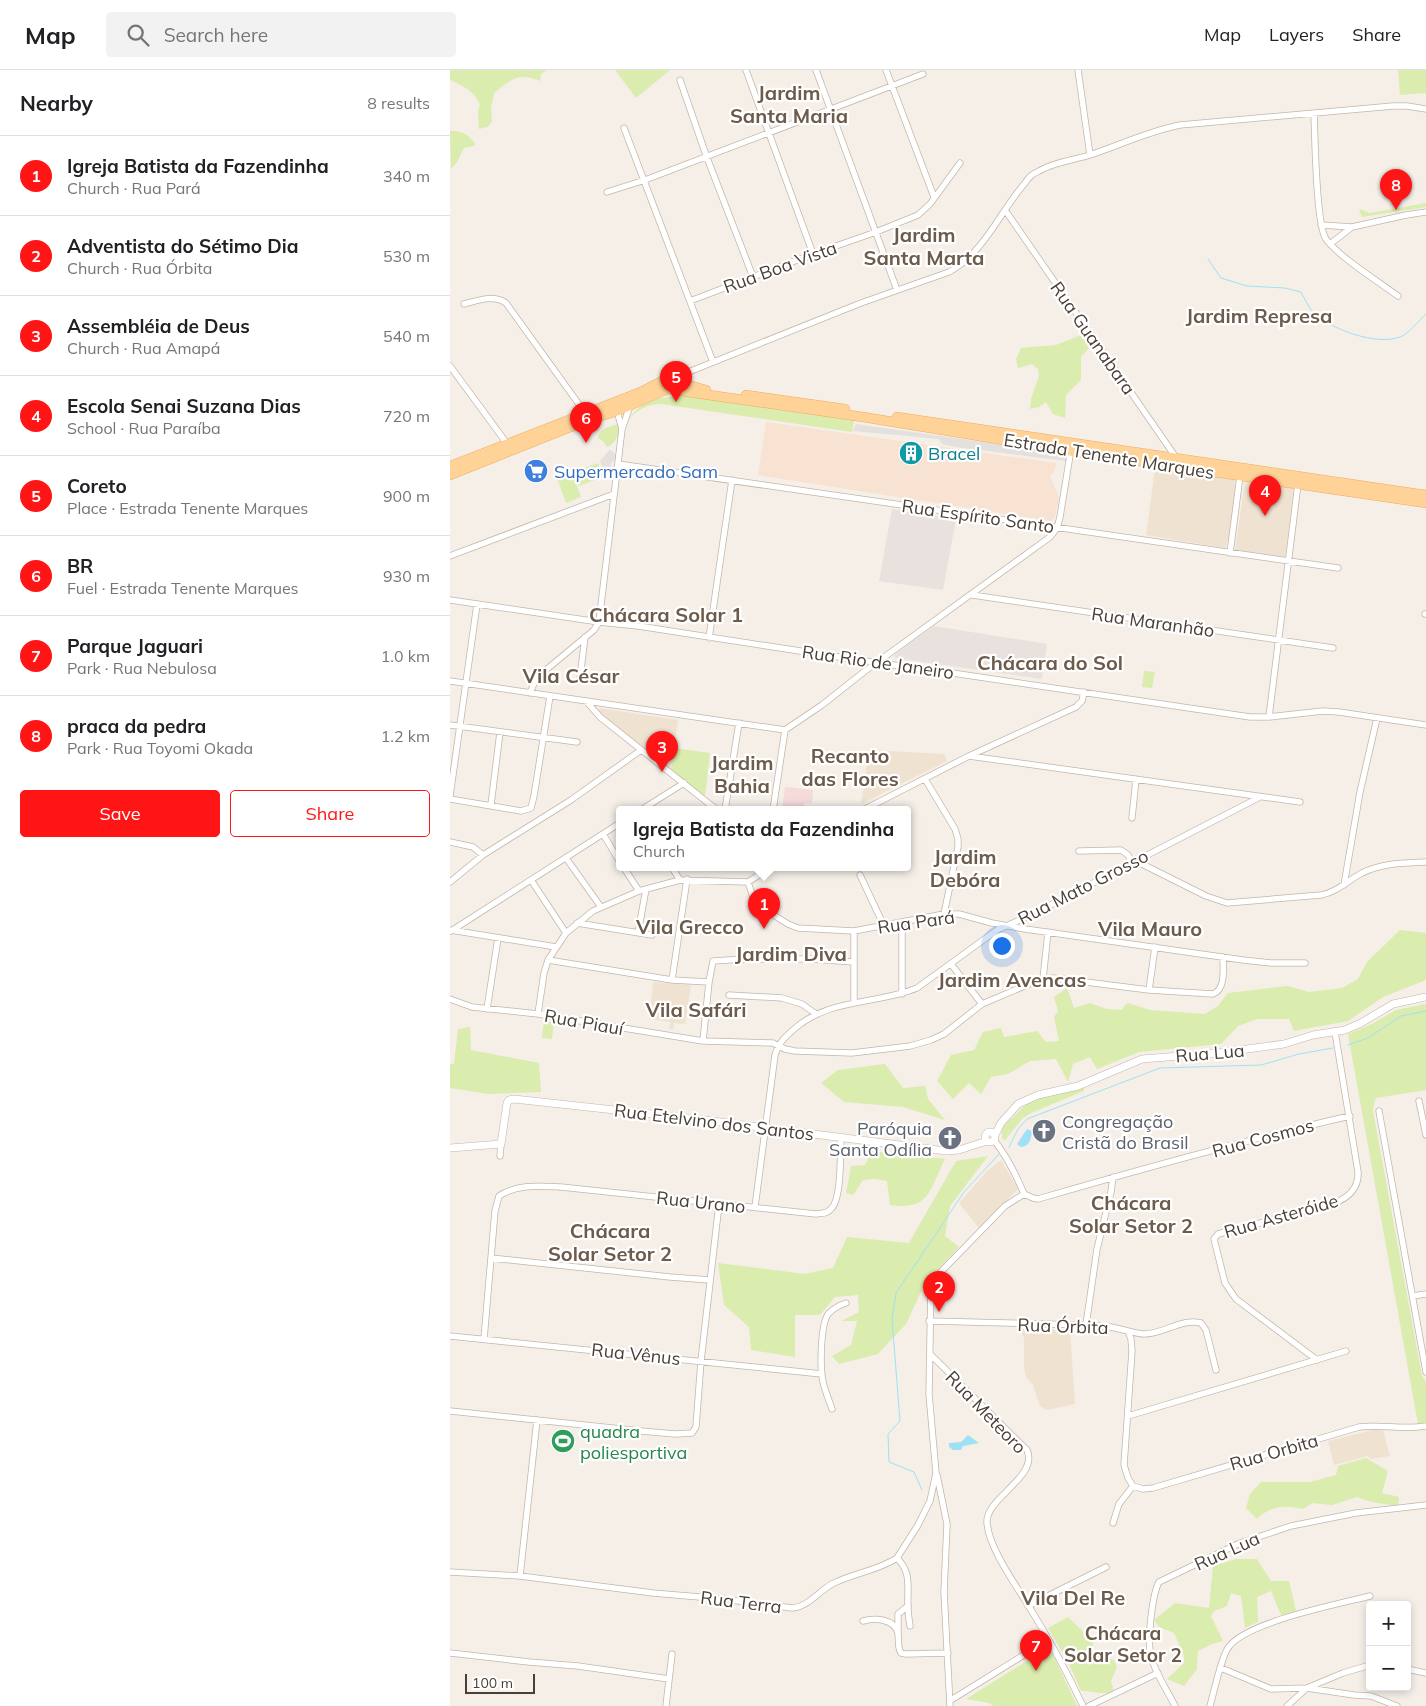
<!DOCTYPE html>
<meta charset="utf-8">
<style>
body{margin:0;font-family:Mulish,sans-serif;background:#f2f2f2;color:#202124}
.controls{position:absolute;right:15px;bottom:15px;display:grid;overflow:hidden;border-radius:5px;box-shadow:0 2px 8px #0003}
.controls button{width:45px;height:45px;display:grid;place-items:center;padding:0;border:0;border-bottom:1px solid #e0e0e0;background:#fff;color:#202124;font:25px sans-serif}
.scale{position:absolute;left:15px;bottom:12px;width:70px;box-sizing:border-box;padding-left:5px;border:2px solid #493f36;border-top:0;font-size:14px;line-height:18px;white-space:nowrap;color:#493f36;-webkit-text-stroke:4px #fff;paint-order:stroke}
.you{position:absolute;left:551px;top:875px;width:18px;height:18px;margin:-12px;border:4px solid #fff;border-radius:50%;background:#1a73e8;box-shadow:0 0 0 8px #1a73e833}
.badge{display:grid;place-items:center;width:32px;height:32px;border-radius:50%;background:#ff1515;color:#fff;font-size:16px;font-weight:700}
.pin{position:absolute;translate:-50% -41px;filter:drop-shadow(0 1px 2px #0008)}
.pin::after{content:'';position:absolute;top:26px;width:18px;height:15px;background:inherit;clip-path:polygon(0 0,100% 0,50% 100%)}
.popup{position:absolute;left:166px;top:736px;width:295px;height:65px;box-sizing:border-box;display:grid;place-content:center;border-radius:5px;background:#fff;filter:drop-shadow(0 1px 4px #0005);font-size:16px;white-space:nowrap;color:#757577}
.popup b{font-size:19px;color:#202124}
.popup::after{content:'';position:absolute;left:50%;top:100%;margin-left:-10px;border:10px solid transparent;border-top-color:#fff}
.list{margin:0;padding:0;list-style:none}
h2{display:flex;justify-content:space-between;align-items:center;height:65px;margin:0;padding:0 20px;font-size:21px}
h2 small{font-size:16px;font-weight:400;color:#757577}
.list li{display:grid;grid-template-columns:32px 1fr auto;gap:15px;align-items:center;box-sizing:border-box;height:80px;padding:0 20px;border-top:1px solid #e0e0e0}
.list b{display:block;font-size:19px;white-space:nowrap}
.list p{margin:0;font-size:16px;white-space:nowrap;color:#757577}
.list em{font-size:16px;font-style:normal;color:#757577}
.actions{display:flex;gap:10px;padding:15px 20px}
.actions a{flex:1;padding:11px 0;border:1px solid #ff1515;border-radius:5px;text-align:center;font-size:18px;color:#ff1515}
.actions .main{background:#ff1515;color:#fff}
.icon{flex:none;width:28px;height:28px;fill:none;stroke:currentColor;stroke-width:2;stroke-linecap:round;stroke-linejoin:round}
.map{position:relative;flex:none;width:976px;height:1636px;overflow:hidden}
header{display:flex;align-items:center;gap:30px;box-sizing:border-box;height:70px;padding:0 25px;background:#fff;border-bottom:1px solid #e0e0e0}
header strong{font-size:24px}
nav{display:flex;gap:28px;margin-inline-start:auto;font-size:18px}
.search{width:350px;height:45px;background:#f2f2f2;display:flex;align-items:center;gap:12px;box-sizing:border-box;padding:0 18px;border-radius:5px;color:#757577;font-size:19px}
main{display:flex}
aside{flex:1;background:#fff}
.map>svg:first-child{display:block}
.commercial{fill:#f8e2d2}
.industrial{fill:#e8e1dd}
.education{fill:#efe2d1}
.medical{fill:#f6dbdb}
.green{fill:#daecae}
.parking{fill:#e3e0dd}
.water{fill:#a0e0f6}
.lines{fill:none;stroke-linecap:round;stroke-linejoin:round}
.stream{stroke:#a0e0f6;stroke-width:1}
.minor-casing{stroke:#c2b6aa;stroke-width:7}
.tertiary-casing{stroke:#c2b6aa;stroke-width:8}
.primary-casing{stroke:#edad5e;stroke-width:10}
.minor{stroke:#fff;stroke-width:5.5}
.tertiary{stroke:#fff;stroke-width:7}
.primary{stroke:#ffd297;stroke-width:9}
.labels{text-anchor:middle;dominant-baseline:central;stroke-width:4.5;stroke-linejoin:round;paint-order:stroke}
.street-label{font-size:18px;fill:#493f36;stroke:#fff}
.culture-label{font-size:18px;fill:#0d838f;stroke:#fff;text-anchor:start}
.shop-label{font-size:18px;fill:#366cbe;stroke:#fff;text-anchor:start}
.worship-label{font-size:18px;fill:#5b616d;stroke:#fff;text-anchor:start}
.leisure-label{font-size:18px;fill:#27864d;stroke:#fff;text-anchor:start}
.neighbourhood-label{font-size:19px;font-weight:bold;fill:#6d5b4c;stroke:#fff}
.quarter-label{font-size:20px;font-weight:bold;fill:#6d5b4c;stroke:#fff}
</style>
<header>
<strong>Map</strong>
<div class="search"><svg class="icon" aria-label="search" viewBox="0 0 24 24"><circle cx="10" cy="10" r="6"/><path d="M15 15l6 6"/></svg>Search here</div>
<nav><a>Map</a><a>Layers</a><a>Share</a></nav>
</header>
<main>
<aside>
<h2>Nearby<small>8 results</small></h2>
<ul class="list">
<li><span class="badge">1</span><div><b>Igreja Batista da Fazendinha</b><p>Church · Rua Pará</p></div><em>340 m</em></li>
<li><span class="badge">2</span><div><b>Adventista do Sétimo Dia</b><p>Church · Rua Órbita</p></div><em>530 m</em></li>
<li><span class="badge">3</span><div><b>Assembléia de Deus</b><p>Church · Rua Amapá</p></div><em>540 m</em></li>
<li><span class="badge">4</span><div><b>Escola Senai Suzana Dias</b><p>School · Rua Paraíba</p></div><em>720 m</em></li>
<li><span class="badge">5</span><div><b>Coreto</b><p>Place · Estrada Tenente Marques</p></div><em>900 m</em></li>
<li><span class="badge">6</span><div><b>BR</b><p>Fuel · Estrada Tenente Marques</p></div><em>930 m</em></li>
<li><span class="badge">7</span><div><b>Parque Jaguari</b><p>Park · Rua Nebulosa</p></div><em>1.0 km</em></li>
<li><span class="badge">8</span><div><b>praca da pedra</b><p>Park · Rua Toyomi Okada</p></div><em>1.2 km</em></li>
</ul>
<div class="actions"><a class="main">Save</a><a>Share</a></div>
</aside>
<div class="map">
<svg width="976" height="1636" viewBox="0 0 976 1636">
<rect width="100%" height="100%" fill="#f5efe8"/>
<path class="commercial" d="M316 352 606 393 605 400 600 407 609 427 605 447 601 451 308 405Z"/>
<path class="industrial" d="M442 439 506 449 493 520 429 511Z
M484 556 597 574 592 609 445 588V584Z"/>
<path class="education" d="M706 392 787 409 784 413 786 421 780 464 775 478 696 465Z
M796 404 844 412 836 487 785 480Z
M149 638 228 650 221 700 150 645Z
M419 680 494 684 497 691 411 734Z
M203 912 241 915 235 954 224 953V959H219L220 952 199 949Z
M551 1090 568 1119 529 1158 509 1133 537 1101Z
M569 1259 620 1260 625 1334 597 1340 590 1336 583 1315 576 1307 574 1297V1268Z
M923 1360H933L940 1386 921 1389 918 1386 884 1395 878 1371Z"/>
<path class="medical" d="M335 717 363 720 362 733H354L353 740H332Z"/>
<path class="green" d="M0 0H97L91 4 90 11C69 2 61 9 44 23L41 38 42 52 37 57 29 59 28 41 30 35C26 22 12 15 0 10Z
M165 0H220L186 28Z
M948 0H976V23L950 25Z
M0 61C12 61 18 63 25 74L24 76 14 78 7 92 1 99Z
M976 133V137L912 147 909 139 920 143Z
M634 264 639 278 631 287V310L616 325 615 348 603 344 596 332 589 337 580 339 581 329 589 306 588 299 582 294 568 298 566 289 571 278 606 275Z
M229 326 297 333 404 350 402 362 211 334C198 334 189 339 180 348 195 327 205 329 229 326Z
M168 354C170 364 166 373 157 377L154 372 148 368C149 358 160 357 168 354Z
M148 393 153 407 129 416 123 402Z
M122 403 131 427 116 433 107 408Z
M694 601 705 602 702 618 692 617Z
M224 678 260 683 255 727 221 700Z
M950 860 976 863V910L933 927 898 951 844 961 839 949H807L788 956 771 974 689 982 647 999 640 987 623 994 618 1012 606 989 580 991 558 1004 541 1007 531 1024 519 1013 503 1029 487 1011 501 985 524 980 533 962 551 958 554 967 587 961 596 972 609 971 604 947 608 941 604 927 617 918 624 938 640 933 657 939 672 940 674 936 678 933 700 940 755 944 768 936 778 923 837 916 859 922 892 918 908 909 917 892Z
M976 934V1020L926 1028 924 1034 923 1041 972 1306 976 1312V1352L968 1354 898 964 922 954 946 940Z
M94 951 104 952 102 969 92 968Z
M20 957 21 980 89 993 91 1022 38 1024 0 1018V994H4L8 959Z
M435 994 453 1018 475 1016 478 1029 495 1050 453 1037 394 1032 371 1013 388 1000Z
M634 1017V1021L581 1043 572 1049 555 1070 552 1069V1058L577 1033 594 1026Z
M422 1081 495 1089C480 1119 480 1141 440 1135L437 1111 425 1109 413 1110 403 1125 396 1123 401 1096 415 1095Z
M538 1086 500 1136 495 1166 509 1177 475 1213 456 1254 428 1284 389 1294 382 1286 401 1275 407 1251H391L409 1242 408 1225 385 1227 370 1245H345V1287L301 1280 299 1257 274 1235 268 1193 355 1204 383 1198 397 1167 459 1173 506 1091Z
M103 1364 124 1367 123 1377 102 1374Z
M916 1388 938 1401 932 1423 949 1427 948 1436 921 1432 907 1427 882 1435 862 1433 853 1439C834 1435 822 1435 807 1449L796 1438 800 1424 811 1412H860L886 1405 888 1396Z
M786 1489H807L821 1511H839L846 1541 831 1545 821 1521 807 1527 808 1552 795 1558 791 1526 781 1523 777 1536 764 1541 761 1546 773 1571 762 1574 748 1581 747 1599 734 1616 717 1609 734 1593V1586L724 1563 709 1557 704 1550 725 1533 759 1538 763 1496Z
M618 1547 643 1571V1582L664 1590 667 1597 661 1611 664 1622C653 1625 643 1621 631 1621L618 1592 598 1558Z
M596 1579 601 1582 605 1589 627 1636H543L539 1633 516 1629Z"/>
<path class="parking" d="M406 354 617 384 616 391 506 377 492 374 489 369 403 361Z
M160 379 166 385V390L162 392 156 406 150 391Z"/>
<path class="water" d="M577 1059 582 1061C581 1069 580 1076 571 1077L567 1074Z
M518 1365 529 1373 513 1376 511 1380H503L499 1377V1373L511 1372Z"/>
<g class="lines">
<path class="stream" d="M758 189 771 208 797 216 835 218 851 222C855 229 858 237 863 242 880 259 926 276 950 267 957 265 970 250 976 244
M898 975 918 968 951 946 976 941
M559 1077 568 1059 577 1049 710 998 811 995 849 984 883 978
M472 1420 464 1402 439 1392 438 1364 450 1351 442 1249 446 1223 514 1122 550 1083"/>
<g class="minor-casing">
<path id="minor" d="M296 0 363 184
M366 0 447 220
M436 0 484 127
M628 0 640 85
M230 10 256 85 303 207
M864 44C865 67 866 155 876 169 889 187 929 212 948 226
M174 58 263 292
M157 122 195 110 473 4
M555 140 727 389
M871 155 902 157 880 174
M902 157 956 145 976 142
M240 231 363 184 426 162 468 145 480 134 510 93
M14 234C27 231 43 224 56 233L136 344
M0 296 58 375
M231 305 411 233 499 202C535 182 549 143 575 113 578 108 584 103 589 101 604 92 624 90 640 85 670 75 699 61 730 55L943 36H957L976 39
M167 341 172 359
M168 394 888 498
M780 483 790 406
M0 486 164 424
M522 525 883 578
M0 530 149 552 188 556 428 593 482 600 800 647H819L873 641 889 642 976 655
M975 544H976
M259 568 282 410
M130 608 135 567
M0 611 335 660 372 635 415 601 600 467 607 458 610 447 621 379
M80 623 85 611 91 604 144 560 149 552 172 359 180 336
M136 631 150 647 267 740
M819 647 848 414
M0 655 127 672
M519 686 850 732
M475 709 505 759 508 769V777L494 844
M0 726 27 534
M0 729 71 741 81 738 84 726 100 626
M41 735 50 662
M191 740 234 713
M275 740 289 653
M323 740 335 660
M413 740 519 686 626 637 632 631 634 622
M682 748 686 709
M153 764 170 792
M0 772 23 777 33 785
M629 781 671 780 678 785 682 793
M116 788 151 837
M686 791 756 826 777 833 871 825C887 822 897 811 912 803 932 793 954 793 976 792
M174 798 189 821
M222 798 230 810
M410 805 434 856
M81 810 116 863
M0 812 33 785 121 730 191 680
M298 812 303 827 311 837 338 854 348 858 404 861 494 844H509L542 853 575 859 793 890 821 893H855
M894 815 910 722 927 648
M127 853 202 865
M452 853V924
M0 860 106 877
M1 861 170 753
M404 861V933
M188 863 196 819
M98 890 222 910 259 912
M501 894 532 934
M593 909 598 862
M222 910 237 809
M699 920 705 877
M279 925 332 928 352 934 366 944
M0 929 22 937 88 944 253 971 323 973 335 979 345 981 402 983 460 976 481 970 494 964 532 934 584 912 593 909 604 908 699 920 763 924C776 919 773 899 773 887
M37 939 48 868
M88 944 94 903 98 890 116 863 143 841 189 821 230 810 298 812 320 798
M253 971 259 912 263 891 295 889H361L404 892
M969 1031 976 1065
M929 1041 976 1302
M544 1070C557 1087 566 1104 574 1124
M50 1086 51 1074
M305 1137 325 985C328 974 334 968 343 960 378 928 425 935 467 918L547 860 581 845 810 727
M41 1188 220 1207 260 1210
M963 1226 976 1224
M479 1251 636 1255 661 1257 678 1261 681 1269 682 1281 674 1395 678 1408 683 1416
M636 1255 647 1179 661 1122 663 1107
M678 1261C683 1262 689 1264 694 1264 714 1264 731 1248 751 1253L756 1260 766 1300
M0 1266 372 1304
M34 1269 45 1141 49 1126C67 1114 89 1116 111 1117L366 1144C372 1143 377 1144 381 1139 392 1129 390 1083 391 1068
M480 1284 577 1380C589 1407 535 1428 537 1453 539 1478 565 1514 578 1535 598 1567 617 1602 633 1636
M867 1290 786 1229 775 1213 764 1169 768 1164 883 1134C898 1128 909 1118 908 1102L885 962
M382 1339C379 1330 375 1321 373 1312 370 1299 370 1253 379 1243 384 1238 390 1235 396 1233
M0 1341 191 1361 225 1364 242 1363 246 1357 251 1291 269 1134
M678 1346 896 1281
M487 1405 497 1454 494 1522 500 1636
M683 1416 693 1419 703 1418 909 1357C931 1354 954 1360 976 1356
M663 1453 669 1434 683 1416
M447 1488C462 1503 457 1517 458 1536 458 1543 459 1550 460 1556
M0 1502 70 1506 203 1523 273 1529 342 1538C358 1537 369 1521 382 1514 403 1503 427 1501 447 1488L468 1455 480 1431 486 1403 479 1324 481 1216 483 1210 555 1136 574 1124 583 1128 588 1129C691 1099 795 1070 900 1046
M70 1506 87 1350
M578 1536 656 1497
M413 1551C424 1548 444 1548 448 1563 449 1570 447 1576 451 1583L456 1584 498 1583
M448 1562V1544L458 1536
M0 1583 79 1592 128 1596 219 1609
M771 1598 821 1619 857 1618 904 1625 921 1626 947 1636
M957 1599 976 1603
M501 1630 598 1570
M216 1636 222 1584
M639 1636 708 1603
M725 1636C717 1620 705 1603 701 1586 697 1572 702 1525 709 1512L790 1473 841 1456 906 1443 976 1435
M760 1636C764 1622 771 1588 778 1578 795 1552 889 1534 920 1526
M837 1636 857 1618 893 1603 920 1595"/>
</g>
<g class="tertiary-casing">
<path id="tertiary" d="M535 1067a5 5 0 1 1 10 0a5 5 0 1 1-10 0Z
M545 1065 551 1053 568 1034 588 1025 628 1016 692 989 768 983 834 974 863 965 895 960 911 953 943 934 976 927
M0 1078 51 1074 57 1033 59 1030 64 1029 247 1049 496 1081 509 1080 537 1071"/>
</g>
<g class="primary-casing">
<path id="primary" d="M234 310 238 315 256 320
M226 316 231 321 413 347 620 381 976 433
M296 325 395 339
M447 347 976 425
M0 396 191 322 224 305
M0 405 138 350 167 341 225 316"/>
</g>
<use href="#minor" class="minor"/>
<use href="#tertiary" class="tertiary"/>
<use href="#primary" class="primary"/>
</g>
<defs>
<g id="building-disc" transform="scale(1.25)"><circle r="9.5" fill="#0f9aa8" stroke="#fff"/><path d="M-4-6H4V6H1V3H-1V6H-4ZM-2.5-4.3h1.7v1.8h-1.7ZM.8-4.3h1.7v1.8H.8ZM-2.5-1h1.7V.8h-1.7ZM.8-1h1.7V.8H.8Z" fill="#fff"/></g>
<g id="supermarket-disc" transform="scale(1.25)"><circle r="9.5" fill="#3f7fe0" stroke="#fff"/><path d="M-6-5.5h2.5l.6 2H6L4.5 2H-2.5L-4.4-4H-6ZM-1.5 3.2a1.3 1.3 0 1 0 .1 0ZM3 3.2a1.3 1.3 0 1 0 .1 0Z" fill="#fff"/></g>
<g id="church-disc" transform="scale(1.25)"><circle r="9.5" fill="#6b7280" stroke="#fff"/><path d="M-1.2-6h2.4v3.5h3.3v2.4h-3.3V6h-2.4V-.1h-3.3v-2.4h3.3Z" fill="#fff"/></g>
<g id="stadium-disc" transform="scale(1.25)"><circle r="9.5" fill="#2e9e5b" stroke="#fff"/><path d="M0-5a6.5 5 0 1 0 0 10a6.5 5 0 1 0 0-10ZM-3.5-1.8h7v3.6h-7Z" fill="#fff"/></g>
</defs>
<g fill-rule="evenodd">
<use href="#building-disc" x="461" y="383"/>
<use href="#supermarket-disc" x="86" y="401"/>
<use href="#church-disc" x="594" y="1061"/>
<use href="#church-disc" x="500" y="1068"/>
<use href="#stadium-disc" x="113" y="1371"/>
</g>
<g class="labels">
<g class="street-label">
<text transform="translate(330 197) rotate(-20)">Rua Boa Vista</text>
<text transform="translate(643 268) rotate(55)">Rua Guanabara</text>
<text transform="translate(659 386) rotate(9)">Estrada Tenente Marques</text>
<text transform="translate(528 446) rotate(8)">Rua Espírito Santo</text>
<text transform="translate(703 552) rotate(8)">Rua Maranhão</text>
<text transform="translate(428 592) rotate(8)">Rua Rio de Janeiro</text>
<text transform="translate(633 817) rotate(-27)">Rua Mato Grosso</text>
<text transform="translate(466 852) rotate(-8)">Rua Pará</text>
<text transform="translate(134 952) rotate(10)">Rua Piauí</text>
<text transform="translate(760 983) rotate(-5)">Rua Lua</text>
<text transform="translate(264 1052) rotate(7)">Rua Etelvino dos Santos</text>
<text transform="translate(813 1068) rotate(-15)">Rua Cosmos</text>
<text transform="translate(251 1132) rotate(6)">Rua Urano</text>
<text transform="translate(831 1146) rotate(-16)">Rua Asteróide</text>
<text transform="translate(613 1256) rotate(2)">Rua Órbita</text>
<text transform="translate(186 1284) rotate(6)">Rua Vênus</text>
<text transform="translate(536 1342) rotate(46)">Rua Meteoro</text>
<text transform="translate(824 1382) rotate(-16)">Rua Orbita</text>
<text transform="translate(777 1481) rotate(-24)">Rua Lua</text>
<text transform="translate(291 1532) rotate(7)">Rua Terra</text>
</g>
<g class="culture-label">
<text x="478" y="383">Bracel</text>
</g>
<g class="shop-label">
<text x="104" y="401">Supermercado Sam</text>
</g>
<g class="worship-label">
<text x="612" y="1051">Congregação<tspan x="612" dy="21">Cristã do Brasil</tspan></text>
<text x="482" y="1058" text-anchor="end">Paróquia<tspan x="482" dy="21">Santa Odília</tspan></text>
</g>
<g class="leisure-label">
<text x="130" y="1361">quadra<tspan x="130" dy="21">poliesportiva</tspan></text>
</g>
<g class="neighbourhood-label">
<text x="673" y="1563">Chácara<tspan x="673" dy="22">Solar Setor 2</tspan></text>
</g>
<g class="quarter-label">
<text x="339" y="22">Jardim<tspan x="339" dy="23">Santa Maria</tspan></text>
<text x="474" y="164">Jardim<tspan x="474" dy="23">Santa Marta</tspan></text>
<text x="809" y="245">Jardim Represa</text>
<text x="216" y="544">Chácara Solar 1</text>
<text x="600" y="592">Chácara do Sol</text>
<text x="121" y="605">Vila César</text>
<text x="400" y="685">Recanto<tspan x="400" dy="23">das Flores</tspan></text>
<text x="292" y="692">Jardim<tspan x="292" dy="23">Bahia</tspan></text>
<text x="515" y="786">Jardim<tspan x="515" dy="23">Debóra</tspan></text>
<text x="240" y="856">Vila Grecco</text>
<text x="700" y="858">Vila Mauro</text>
<text x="341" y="883">Jardim Diva</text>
<text x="562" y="909">Jardim Avencas</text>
<text x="246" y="939">Vila Safári</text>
<text x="681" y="1132">Chácara<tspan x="681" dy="23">Solar Setor 2</tspan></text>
<text x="160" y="1160">Chácara<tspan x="160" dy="23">Solar Setor 2</tspan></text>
<text x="623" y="1527">Vila Del Re</text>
</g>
</g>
</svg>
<div class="controls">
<button>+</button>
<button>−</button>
</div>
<div class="scale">100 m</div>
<div class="you"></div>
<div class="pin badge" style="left:314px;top:859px">1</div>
<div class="popup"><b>Igreja Batista da Fazendinha</b>Church</div>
<div class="pin badge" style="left:489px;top:1242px">2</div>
<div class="pin badge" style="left:212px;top:702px">3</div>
<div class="pin badge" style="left:815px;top:446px">4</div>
<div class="pin badge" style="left:226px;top:332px">5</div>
<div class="pin badge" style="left:136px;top:373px">6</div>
<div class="pin badge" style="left:586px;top:1601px">7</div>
<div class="pin badge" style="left:946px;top:140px">8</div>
</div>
</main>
